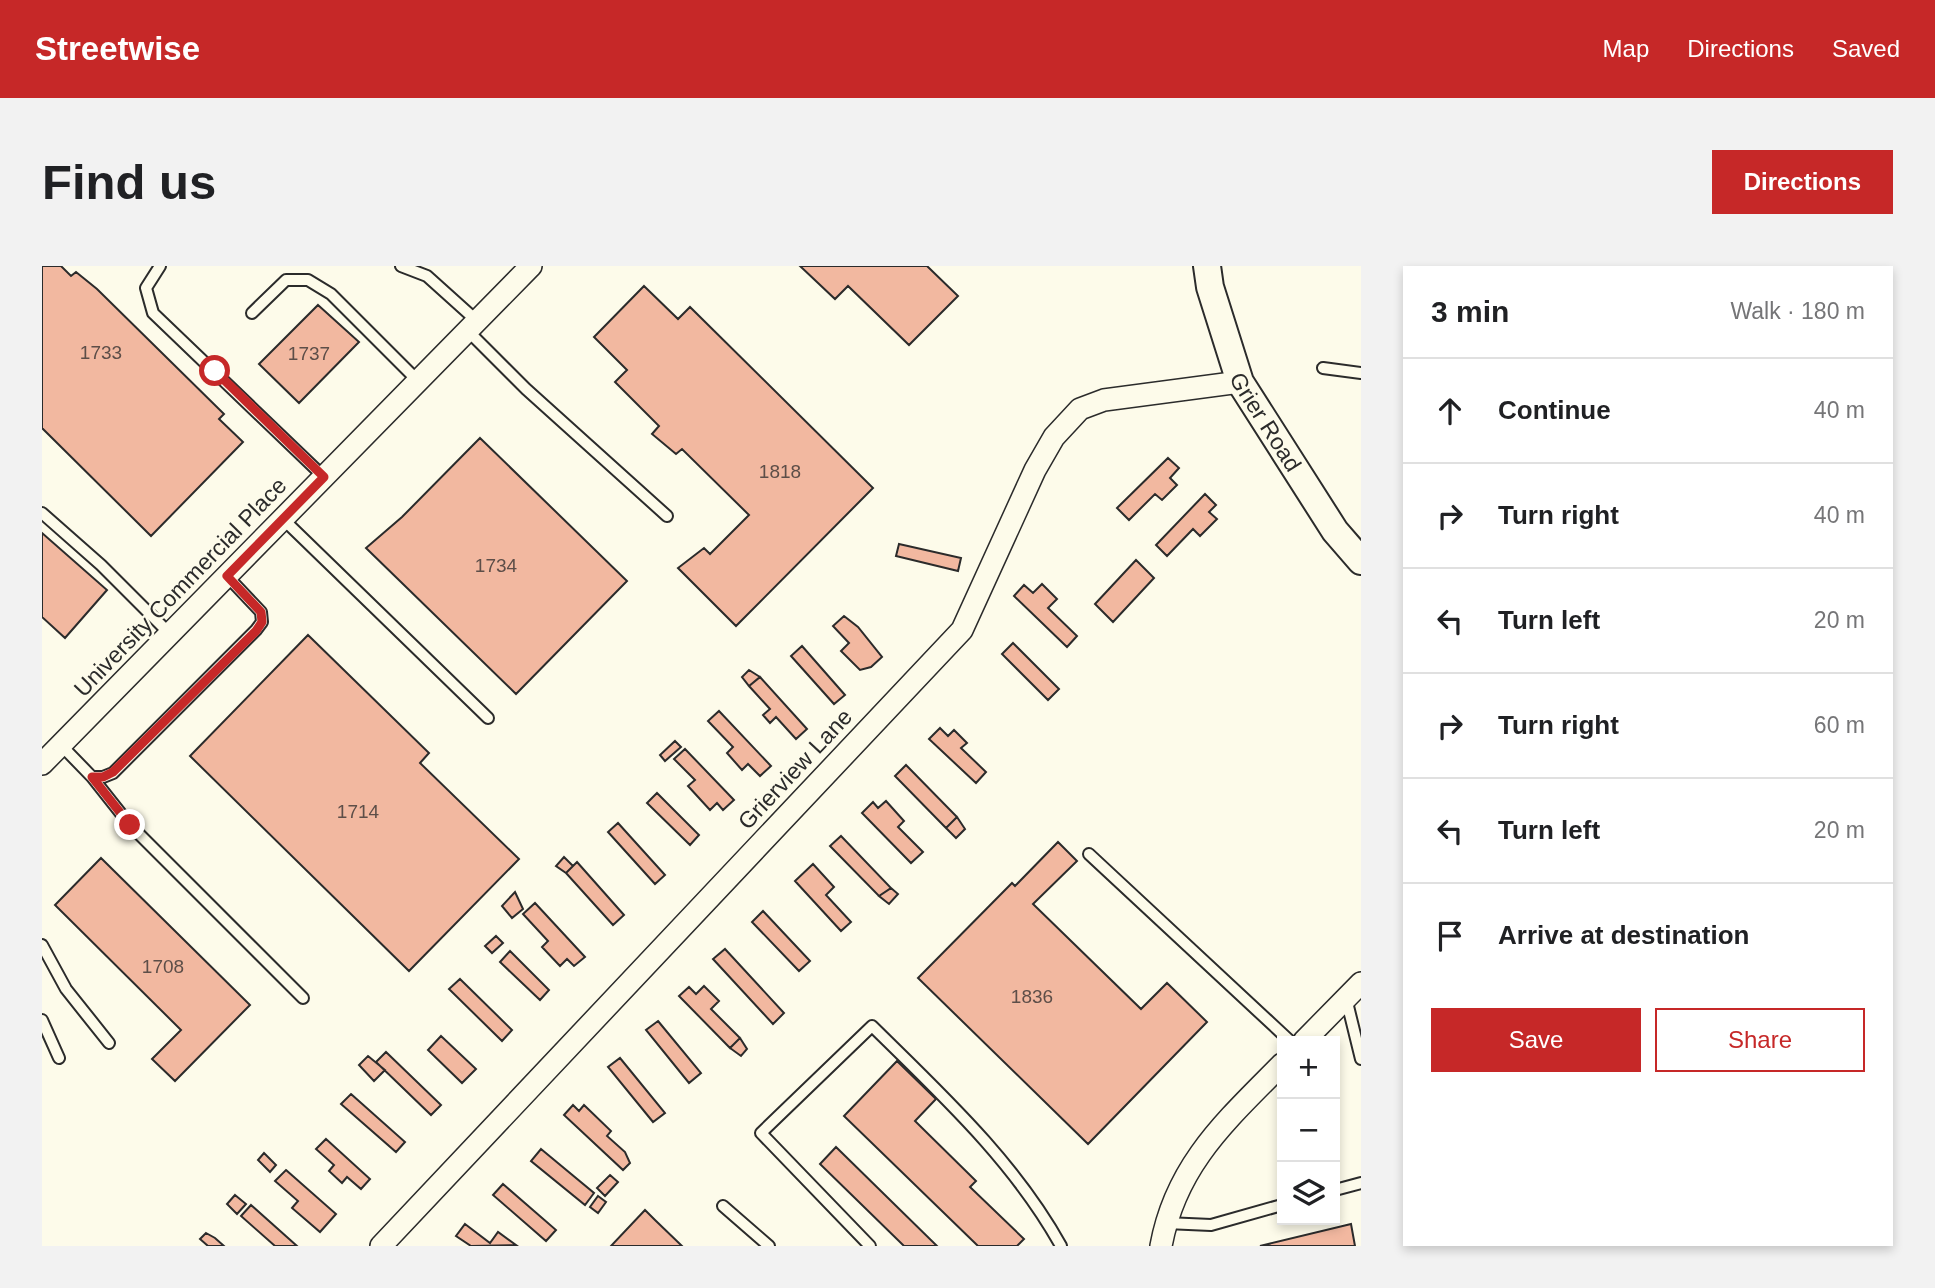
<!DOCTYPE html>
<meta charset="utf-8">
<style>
body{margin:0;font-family:Helvetica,sans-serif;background:#f2f2f2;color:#202124}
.controls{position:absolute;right:21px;bottom:21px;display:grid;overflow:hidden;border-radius:0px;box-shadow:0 4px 10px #0003}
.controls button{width:63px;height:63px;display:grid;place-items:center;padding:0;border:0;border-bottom:2px solid #e0e0e0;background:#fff;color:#202124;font:35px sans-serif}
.stop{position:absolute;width:21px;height:21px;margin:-16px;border:5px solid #c62828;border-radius:50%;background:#fff}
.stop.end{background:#c62828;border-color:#fff;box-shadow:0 2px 7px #0008}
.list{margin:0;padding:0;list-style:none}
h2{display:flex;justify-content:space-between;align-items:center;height:91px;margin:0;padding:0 28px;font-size:30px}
h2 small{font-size:23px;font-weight:400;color:#757577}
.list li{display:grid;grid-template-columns:46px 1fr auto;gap:21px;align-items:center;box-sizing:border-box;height:105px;padding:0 28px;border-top:2px solid #e0e0e0}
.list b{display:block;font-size:26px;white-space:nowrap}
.list em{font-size:23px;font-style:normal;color:#757577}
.actions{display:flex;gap:14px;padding:21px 28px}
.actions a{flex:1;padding:16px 0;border:2px solid #c62828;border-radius:0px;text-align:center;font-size:24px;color:#c62828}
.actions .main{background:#c62828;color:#fff}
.icon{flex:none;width:38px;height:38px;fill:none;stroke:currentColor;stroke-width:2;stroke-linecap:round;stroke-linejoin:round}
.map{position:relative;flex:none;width:1319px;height:980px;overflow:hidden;border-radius:0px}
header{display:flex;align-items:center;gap:42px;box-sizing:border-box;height:98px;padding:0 35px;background:#c62828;color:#fff}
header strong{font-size:33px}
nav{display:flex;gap:38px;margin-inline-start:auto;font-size:24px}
.intro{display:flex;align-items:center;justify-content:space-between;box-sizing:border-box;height:168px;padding:0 42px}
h1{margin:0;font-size:49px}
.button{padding:18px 32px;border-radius:0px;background:#c62828;color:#fff;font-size:24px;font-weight:700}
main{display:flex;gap:42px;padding:0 42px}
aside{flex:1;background:#fff;border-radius:0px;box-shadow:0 4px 10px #0003}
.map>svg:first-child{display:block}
.building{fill:#f2b8a0;stroke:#2b2b2b;stroke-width:2}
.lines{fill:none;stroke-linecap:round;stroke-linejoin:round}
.service-casing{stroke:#2b2b2b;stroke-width:14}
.minor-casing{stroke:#2b2b2b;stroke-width:24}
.tertiary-casing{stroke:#2b2b2b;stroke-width:30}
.service{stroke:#fdfbea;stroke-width:10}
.minor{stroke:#fdfbea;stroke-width:21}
.tertiary{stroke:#fdfbea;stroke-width:26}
.route{stroke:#c62828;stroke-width:9}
.labels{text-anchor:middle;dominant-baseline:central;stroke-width:5;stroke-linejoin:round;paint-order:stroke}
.number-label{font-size:19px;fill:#5d4e48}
.street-label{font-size:23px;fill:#2b2b2b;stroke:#fdfbea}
</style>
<header>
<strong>Streetwise</strong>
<nav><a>Map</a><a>Directions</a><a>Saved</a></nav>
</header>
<div class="intro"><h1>Find us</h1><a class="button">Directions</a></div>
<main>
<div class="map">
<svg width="1319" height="980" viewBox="0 0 1319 980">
<rect width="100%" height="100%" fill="#fdfbea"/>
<path class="building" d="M0 0H19L29 10 34 6 55 23 182 148 177 153 201 176 109 270 0 162Z
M758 0H885L916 30 867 79 806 20 793 33Z
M602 20 636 53 648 41 831 222 694 360 636 302 662 282 668 288 707 249 640 183 634 188 610 168 617 160 573 116 585 104 552 71Z
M276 39 317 76 257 137 217 98Z
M438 172 585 315 474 428 324 282 360 251Z
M1126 192 1137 202 1128 212 1135 219 1120 234 1113 228 1087 254 1075 242Z
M1163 228 1174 239 1167 246 1175 253 1158 270 1151 263 1125 290 1114 279Z
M0 267 65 324 23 372 0 351Z
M857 278 919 292 916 305 854 290Z
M1094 294 1112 312 1071 356 1053 338Z
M1000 318 1015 333 1006 342 1035 370 1025 381 972 330 982 319 991 327Z
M802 350 816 361 840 391 829 401 818 404 799 385 807 377 791 360Z
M266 369 387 487 378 497 477 593 367 705 148 490Z
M971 377 1017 423 1006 434 960 388Z
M760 380 803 429 792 438 749 390Z
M707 404 718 411 707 420 700 411Z
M718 411 765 463 754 473 734 451 728 457 721 449 728 443 707 420Z
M677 445 729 500 718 510 706 498 700 504 685 487 691 481 666 455Z
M898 462 906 470 912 464 925 477 919 482 944 506 934 517 887 473Z
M633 475 639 481 623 495 618 489Z
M643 483 692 534 681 544 675 537 668 544 646 520 653 514 632 493Z
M864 499 915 551 904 562 853 510Z
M615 527 657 569 648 579 605 537Z
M844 535 862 555 856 561 881 586 869 597 820 547 831 536 836 542Z
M915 551 923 563 914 572 904 562Z
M576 557 623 609 613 618 566 566Z
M799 570 849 622 837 630 788 580Z
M1016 576 1035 595 991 638 1099 743 1125 717 1165 756 1046 878 876 712 970 617 973 620Z
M522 591 531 600 524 607 514 600Z
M59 592 208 739 133 815 110 793 139 764 13 639Z
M535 596 582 649 571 659 524 607Z
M771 598 792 621 784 629 809 656 799 665 753 615Z
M849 622 856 628 847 638 837 630Z
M473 626 481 643 470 652 460 640Z
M493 637 543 691 532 700 525 693 518 700 500 681 506 675 481 648Z
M721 645 768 695 757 705 710 656Z
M454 670 461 677 450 687 443 680Z
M683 683 742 747 731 758 671 693Z
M468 685 507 724 498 734 458 696Z
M418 713 470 764 460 775 407 723Z
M662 720 677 735 669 743 698 772 688 782 637 730 647 721 654 728Z
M616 755 659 807 647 817 604 764Z
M399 770 434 803 420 817 386 784Z
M698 772 705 783 699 790 688 782Z
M344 786 399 839 389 849 334 796Z
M326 790 343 804 332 815 317 799Z
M578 792 623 847 611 856 566 801Z
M855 795 894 833 873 855 934 915 928 921 982 973 975 980H936L802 850Z
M309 828 363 876 354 886 299 838Z
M531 839 537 845 542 839 569 865 565 870 583 886 588 897 581 904 522 849Z
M284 873 328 913 319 923 305 911 300 917 287 905 292 899 274 883Z
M794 881 895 980H862L778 898Z
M499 883 552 927 543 939 489 895Z
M222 887 234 899 228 906 216 894Z
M244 904 294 948 278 966 250 942 256 935 233 915Z
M568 909 576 916 563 930 555 922Z
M461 918 514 964 504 975 451 929Z
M193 929 204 938 195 948 185 938Z
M556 930 564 936 556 947 548 941Z
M209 939 255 980H233L199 950Z
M603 944 613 954 640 980H569Z
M423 958 448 977 456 966 474 979 429 980 414 970Z
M1309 958 1313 980H1218Z
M164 967 173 972 182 980H166L158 973Z"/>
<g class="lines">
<g class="service-casing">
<path id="service" d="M118 0 104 22 111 47 282 211
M359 0 385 10 435 55
M210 47 244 14H266L289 28 376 115
M426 65 484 123 625 250
M1281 102 1319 107
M0 247 59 299 128 368
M241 253 446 452
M19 479 50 511H61L71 507 214 364 220 356 219 346 185 310
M50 511 88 559 261 732
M1047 588 1248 775
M0 679 24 723 67 777
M1304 732 1319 793
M0 754 17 792
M1293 924 1319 917
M681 940 727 980
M1124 957 1169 959 1240 939
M828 980 719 867 830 760C899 828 972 895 1019 980"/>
</g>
<g class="minor-casing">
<path id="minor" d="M0 498 489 0
M1262 775 1319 717
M339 980 920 364 993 204 1012 171 1038 143 1062 134 1198 116
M1119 980C1134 898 1185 854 1240 798"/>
</g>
<g class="tertiary-casing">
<g id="tertiary">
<path id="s1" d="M1165 0 1168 21 1198 116 1293 265 1319 295"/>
</g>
</g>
<use href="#service" class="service"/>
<use href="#minor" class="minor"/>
<use href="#tertiary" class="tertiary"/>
</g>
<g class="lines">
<path class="route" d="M88 559 50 511H61L71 506 214 365 220 356 219 346 185 310 282 211 173 105"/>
</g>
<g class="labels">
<g class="number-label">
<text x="59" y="86">1733</text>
<text x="267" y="87">1737</text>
<text x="738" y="205">1818</text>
<text x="454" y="299">1734</text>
<text x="316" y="545">1714</text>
<text x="121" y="700">1708</text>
<text x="990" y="730">1836</text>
</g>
<g class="street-label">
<text stroke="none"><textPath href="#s1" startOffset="168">Grier Road</textPath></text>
<text transform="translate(138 321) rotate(-46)">University Commercial Place</text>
<text transform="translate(753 503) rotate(-47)">Grierview Lane</text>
</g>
</g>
</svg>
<div class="controls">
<button>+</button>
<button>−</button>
<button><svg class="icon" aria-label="layers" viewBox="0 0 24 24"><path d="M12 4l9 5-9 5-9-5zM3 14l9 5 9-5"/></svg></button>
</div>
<div class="stop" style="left:173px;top:105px"></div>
<div class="stop end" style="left:88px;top:559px"></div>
</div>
<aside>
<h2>3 min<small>Walk · 180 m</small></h2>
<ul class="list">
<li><svg class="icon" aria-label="ahead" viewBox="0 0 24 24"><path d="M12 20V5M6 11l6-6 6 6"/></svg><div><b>Continue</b></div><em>40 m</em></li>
<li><svg class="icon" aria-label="right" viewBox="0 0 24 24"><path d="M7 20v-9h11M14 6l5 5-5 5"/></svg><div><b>Turn right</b></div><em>40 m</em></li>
<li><svg class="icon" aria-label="left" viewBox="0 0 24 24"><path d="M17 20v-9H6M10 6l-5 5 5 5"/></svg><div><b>Turn left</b></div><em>20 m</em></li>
<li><svg class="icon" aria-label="right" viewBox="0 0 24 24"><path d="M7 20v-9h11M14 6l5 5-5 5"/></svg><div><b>Turn right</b></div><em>60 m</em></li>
<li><svg class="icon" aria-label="left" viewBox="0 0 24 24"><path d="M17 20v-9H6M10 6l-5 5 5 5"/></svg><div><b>Turn left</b></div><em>20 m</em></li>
<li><svg class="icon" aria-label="arrive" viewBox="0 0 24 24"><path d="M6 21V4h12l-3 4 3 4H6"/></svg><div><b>Arrive at destination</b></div></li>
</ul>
<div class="actions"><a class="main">Save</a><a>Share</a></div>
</aside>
</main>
